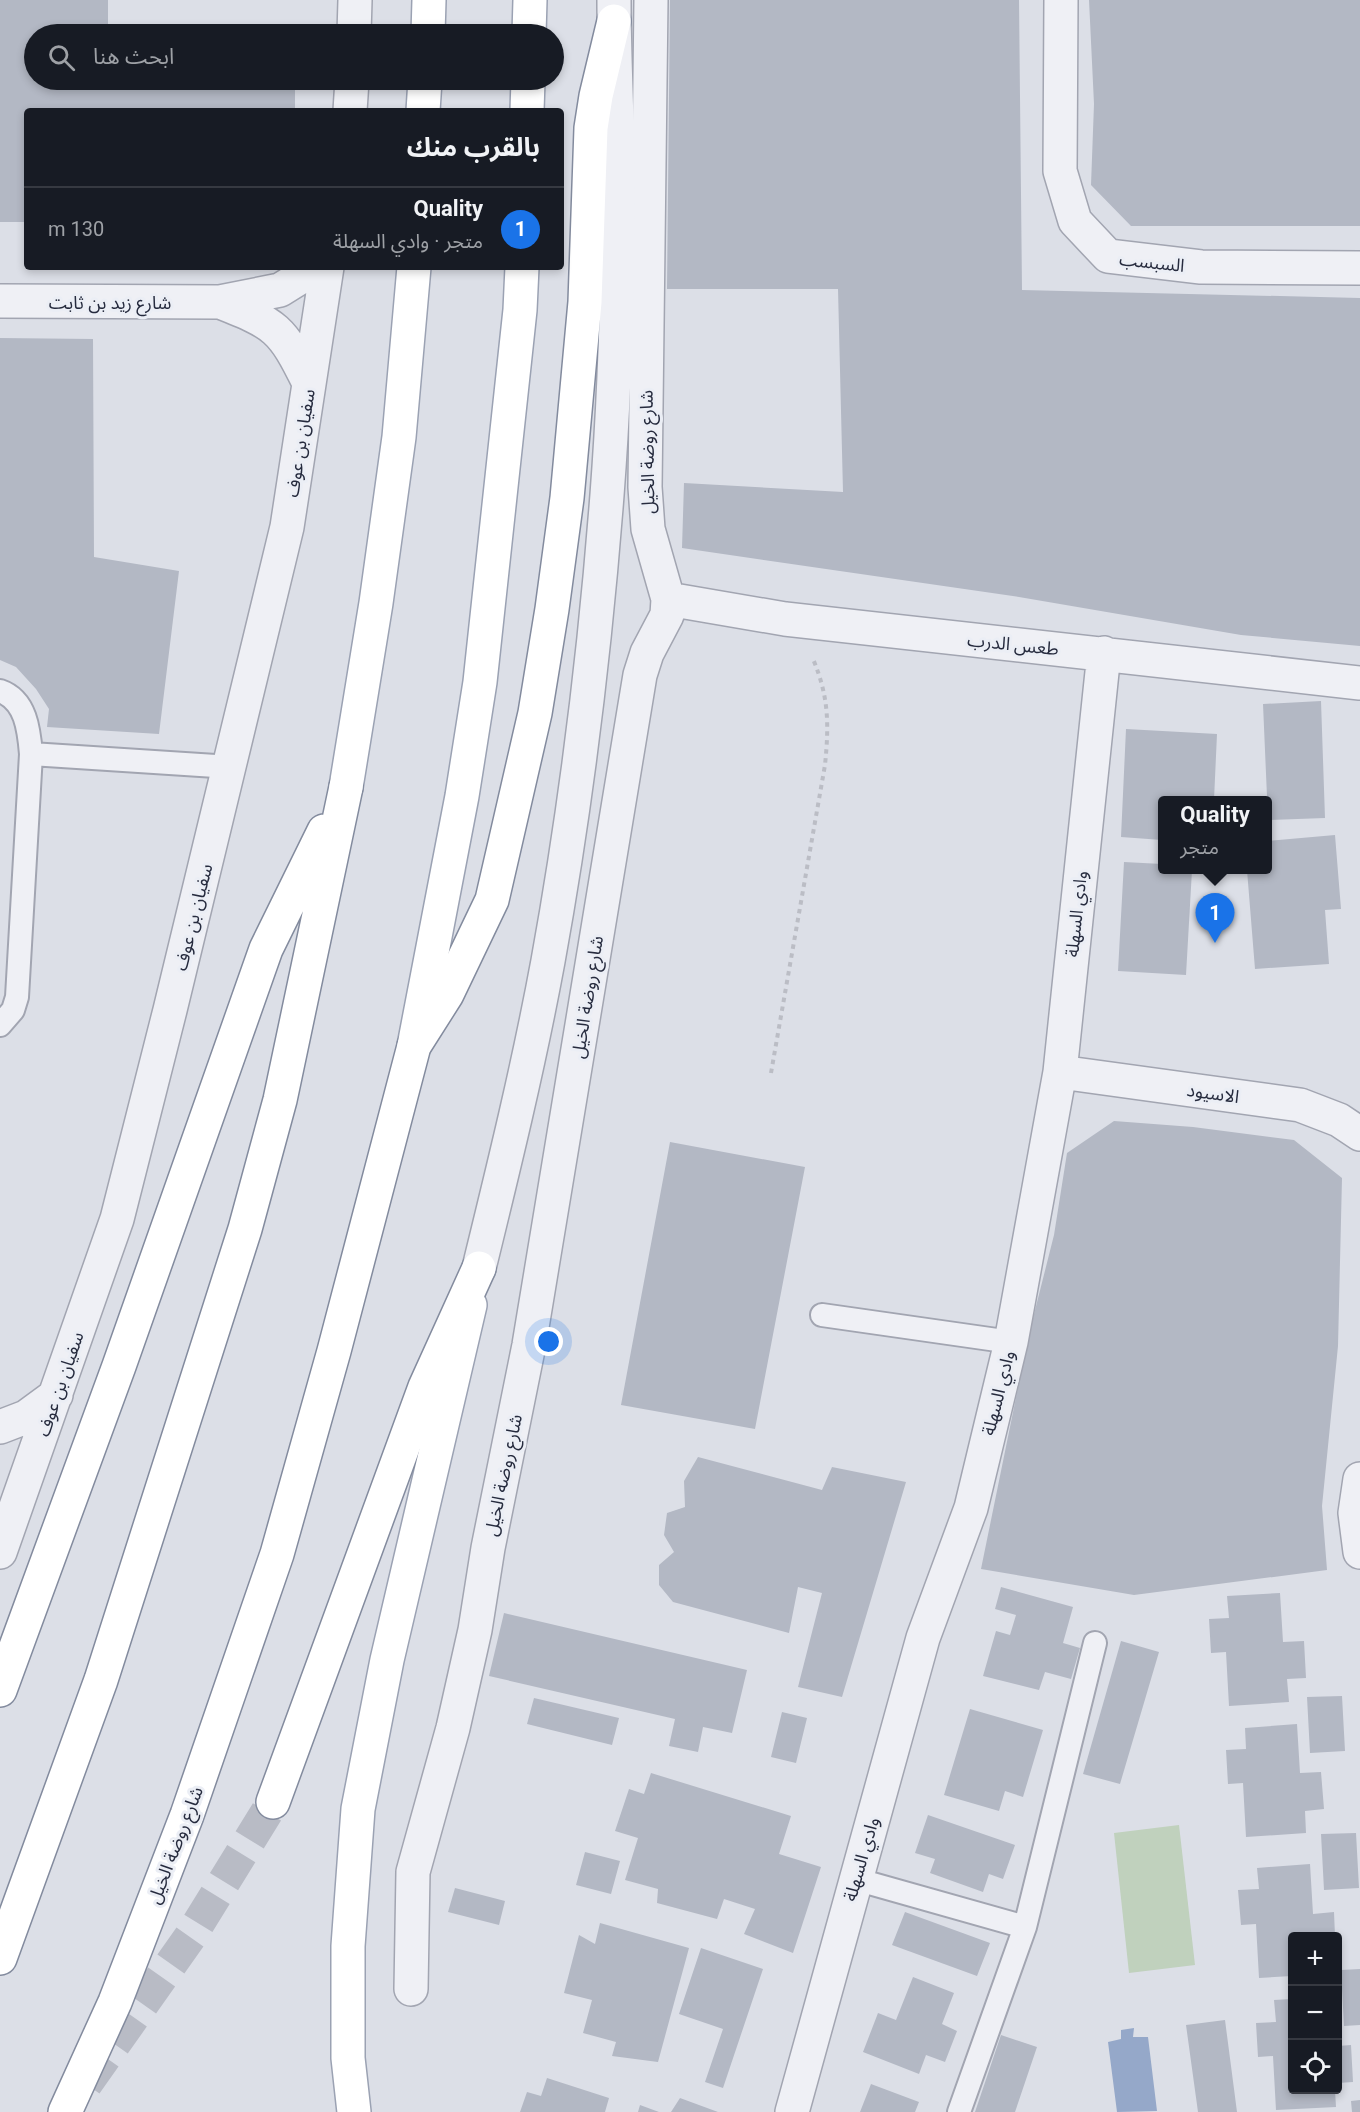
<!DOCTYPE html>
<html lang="ar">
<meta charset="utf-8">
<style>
body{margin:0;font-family:Roboto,"Noto Sans Arabic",sans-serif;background:#242831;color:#f1f3f6;direction:rtl}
.controls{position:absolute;right:18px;bottom:18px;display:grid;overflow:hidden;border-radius:6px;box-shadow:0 3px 9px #0003}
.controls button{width:54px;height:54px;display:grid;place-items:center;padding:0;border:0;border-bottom:2px solid #363941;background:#171b24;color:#f1f3f6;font:30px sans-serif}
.you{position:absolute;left:549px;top:1342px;width:21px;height:21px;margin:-15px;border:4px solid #fff;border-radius:50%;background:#1a73e8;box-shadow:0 0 0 9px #1a73e833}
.badge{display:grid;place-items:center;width:39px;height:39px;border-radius:50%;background:#1a73e8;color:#fff;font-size:20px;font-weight:700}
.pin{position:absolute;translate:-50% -50px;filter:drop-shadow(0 2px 3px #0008)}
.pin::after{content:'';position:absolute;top:32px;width:21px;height:18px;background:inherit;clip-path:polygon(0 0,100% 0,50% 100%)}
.popup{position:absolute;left:1158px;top:796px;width:114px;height:78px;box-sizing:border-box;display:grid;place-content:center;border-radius:6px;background:#171b24;filter:drop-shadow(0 2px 4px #0005);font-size:20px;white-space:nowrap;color:#9ea1a6}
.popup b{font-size:22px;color:#f1f3f6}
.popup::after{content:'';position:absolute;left:50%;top:100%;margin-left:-12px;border:12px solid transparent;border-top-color:#171b24}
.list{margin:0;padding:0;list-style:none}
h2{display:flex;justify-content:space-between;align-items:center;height:78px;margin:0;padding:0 24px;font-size:26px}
h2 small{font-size:20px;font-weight:400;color:#9ea1a6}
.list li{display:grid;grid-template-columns:39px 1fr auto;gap:18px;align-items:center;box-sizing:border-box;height:84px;padding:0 24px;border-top:2px solid #363941}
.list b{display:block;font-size:22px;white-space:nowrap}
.list p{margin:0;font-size:20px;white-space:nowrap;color:#9ea1a6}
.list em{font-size:20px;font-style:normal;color:#9ea1a6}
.icon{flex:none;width:33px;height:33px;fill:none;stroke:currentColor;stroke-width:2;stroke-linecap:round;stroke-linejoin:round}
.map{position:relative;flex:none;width:1360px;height:2112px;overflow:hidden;direction:ltr}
.search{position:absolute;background:#171b24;box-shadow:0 3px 9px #0003;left:24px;top:24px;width:540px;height:66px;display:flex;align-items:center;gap:15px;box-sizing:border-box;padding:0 21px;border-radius:33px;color:#9ea1a6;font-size:22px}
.panel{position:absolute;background:#171b24;box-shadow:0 3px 9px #0003;left:24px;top:108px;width:540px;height:162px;border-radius:6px;direction:rtl}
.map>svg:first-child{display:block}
.green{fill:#c0d1bd}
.water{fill:#95a8c9}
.building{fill:#b3b8c4}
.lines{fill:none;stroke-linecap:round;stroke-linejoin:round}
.motorway-tunnel{stroke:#b8bbc5;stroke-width:33;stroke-dasharray:33 16;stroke-linecap:butt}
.service-casing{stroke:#a2a5b1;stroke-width:26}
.minor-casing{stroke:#a2a5b1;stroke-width:36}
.tertiary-casing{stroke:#a2a5b1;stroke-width:36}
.primary-casing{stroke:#9ba2b3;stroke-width:36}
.trunk-casing{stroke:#838b9e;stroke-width:36}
.motorway-casing{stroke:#838b9e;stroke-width:36}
.path{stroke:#bbbdc5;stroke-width:4;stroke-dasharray:4.5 4.5;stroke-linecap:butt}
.service{stroke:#eff0f5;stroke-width:22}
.minor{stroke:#eff0f5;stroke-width:33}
.tertiary{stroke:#eff0f5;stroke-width:33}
.primary{stroke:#fff;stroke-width:33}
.trunk{stroke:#fff;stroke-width:33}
.motorway{stroke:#fff;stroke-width:33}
.labels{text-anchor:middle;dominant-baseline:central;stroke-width:6;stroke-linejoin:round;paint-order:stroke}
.street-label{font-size:18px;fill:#262b3e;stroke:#ebeef5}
</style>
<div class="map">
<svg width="1360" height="2112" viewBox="0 0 1360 2112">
<rect width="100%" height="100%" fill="#dcdfe7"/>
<path class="green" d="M1179 1825 1195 1965 1129 1973 1114 1833Z"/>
<path class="water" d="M1134 2028 1133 2037H1148L1157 2111 1117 2112 1108 2042 1121 2039V2030Z"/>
<path class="building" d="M0 0H108V34H34V80H295V111H27V222H0Z
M670 0H1019L1022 290 1360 298V646L1241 635 1019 597 682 548 684 483 843 492 838 289H667Z
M1089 0H1360V226H1131L1091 185 1094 104Z
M0 338 93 339 94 557 179 571 159 734 47 727 49 709 36 689 16 667 0 660Z
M1321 701 1325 818 1268 820 1263 704Z
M1126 729 1217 734 1214 800H1162V840L1121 837Z
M1335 835 1341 909 1325 910 1329 964 1255 969 1247 870H1268V841Z
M1124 862 1162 864V870H1192L1186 975 1118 971Z
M1114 1121 1193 1127 1294 1140 1342 1178 1338 1346 1322 1506 1327 1570 1134 1595 981 1569 1029 1334 1054 1235 1067 1153Z
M670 1142 805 1167 755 1429 621 1405Z
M698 1457 822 1490 832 1467 906 1482 842 1697 798 1687 822 1593 798 1587 789 1633 673 1602 659 1585V1565L674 1552 664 1535 667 1513 685 1507 684 1481Z
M1001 1587 1073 1607 1063 1643 1080 1648 1071 1679 1045 1672 1039 1690 983 1676 996 1631 1010 1635 1016 1615 995 1609Z
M1280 1593 1283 1642 1304 1641 1306 1678 1287 1679 1289 1702 1229 1706 1226 1652 1211 1653 1209 1619 1229 1618 1227 1596Z
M504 1613 747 1670 732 1733 703 1727 698 1752 669 1746 675 1719 489 1676Z
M1121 1641 1159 1652 1120 1784 1083 1774Z
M1342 1696 1345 1751 1310 1753 1307 1697Z
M534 1698 619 1718 612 1745 527 1724Z
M970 1709 1043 1730 1023 1797 1005 1791 999 1811 944 1795Z
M782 1712 807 1718 796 1763 771 1757Z
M1297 1724 1300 1773 1321 1772 1324 1809 1305 1811 1306 1833 1246 1837 1243 1783 1228 1784 1226 1750 1246 1749 1245 1728Z
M651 1773 791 1816 779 1854 821 1867 793 1953 744 1934 755 1909 724 1899 717 1919 657 1903 658 1889 625 1880 638 1838 615 1831 629 1789 644 1794Z
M928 1815 1015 1845 1003 1879 989 1874 983 1892 930 1873 935 1859 915 1853Z
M1356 1833 1359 1888 1324 1890 1321 1834Z
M585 1852 620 1861 611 1894 576 1885Z
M1310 1864 1313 1914 1334 1912 1335 1936H1292V1976L1259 1978 1256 1924 1241 1925 1238 1890 1259 1889 1257 1868Z
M455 1888 505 1901 499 1925 448 1912Z
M905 1912 990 1943 977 1976 892 1945Z
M600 1923 689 1948 658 2062 612 2056 616 2042 583 2033 592 2000 564 1993 579 1935 595 1944Z
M701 1948 763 1969 723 2088 705 2082 723 2029 679 2014Z
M1360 1969V2025L1344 2026 1341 1970Z
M913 1977 954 1993 942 2024 957 2031 945 2062 926 2055 919 2074 863 2052 878 2013 896 2020Z
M1292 1999V2090H1335L1336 2107 1276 2110 1273 2056 1258 2057 1256 2023 1276 2022 1274 2000Z
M1225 2020 1237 2112H1198L1186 2025Z
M1001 2035 1037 2047 1015 2112H975Z
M1351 2045 1353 2082 1338 2083V2046Z
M547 2078 609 2098 605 2112H520L527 2092 541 2096Z
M871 2084 919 2102 915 2112H860Z
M680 2098 718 2112H671Z
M1360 2100V2112H1352L1351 2101Z
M640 2105 659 2112H638Z"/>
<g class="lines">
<path class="motorway-tunnel" d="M86 2084 190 1937 273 1802"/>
<g class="service-casing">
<path id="service" d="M0 691C26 700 29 730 31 754L17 997 13 1010 0 1025
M31 754 231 767
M822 1315 1011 1342
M855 1879 1025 1927
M959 2112 1025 1927 1095 1643"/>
</g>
<g class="minor-casing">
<path id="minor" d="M1061 0 1060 171 1075 221 1108 256 1201 267 1360 268
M354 34 355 0
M350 111 352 80
M0 301 220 302 280 290 317 267
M220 302C276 324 282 328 309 383
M668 599 785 619 1360 683
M1060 1072 1300 1105 1339 1120 1360 1134
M0 1427 26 1417 56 1395
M1360 1479 1355 1513 1360 1552
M0 1552 117 1219 170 1010 287 527 327 267
M411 1989 413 1872 453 1728 475 1630 488 1548 529 1345 640 675 647 653 667 615 668 599 648 529 645 487 651 0
M792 2112 923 1638 971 1508 1011 1342 1060 1072 1104 653"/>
</g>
<g class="tertiary-casing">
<path id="tertiary" d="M479 1268C504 1166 529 1064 548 961 576 807 595 651 607 495 615 391 618 285 618 180 618 120 614 60 614 0"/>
</g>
<g class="primary-casing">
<path id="primary" d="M428 34 429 0
M529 34 530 0
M423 111 425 80
M527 111 528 80
M346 787 376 603 399 437 414 267
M414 1046 462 796 480 682 520 310 522 267
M354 2112 348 2058V1946L358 1809 387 1660 470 1305"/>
</g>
<g class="trunk-casing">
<path id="trunk" d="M0 1690 119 1366 266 949 324 831
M0 1958 101 1680 245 1229 280 1100 346 787
M65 2112 115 2002 187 1815 277 1554 334 1351 414 1046 447 994 492 900 535 713 552 609 567 498 585 302 591 128 596 96 614 21"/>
</g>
<g class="motorway-casing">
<path id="motorway" d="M273 1802 425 1387 479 1268"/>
</g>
<path class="path" d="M771 1073 825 765C829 725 829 697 813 659"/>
<use href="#service" class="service"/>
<use href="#minor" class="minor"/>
<use href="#tertiary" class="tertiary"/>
<use href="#primary" class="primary"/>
<use href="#trunk" class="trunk"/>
<use href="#motorway" class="motorway"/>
</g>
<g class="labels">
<g class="street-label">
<text transform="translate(1152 262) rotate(6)">السبسب</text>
<text x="110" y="302">شارع زيد بن ثابت</text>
<text transform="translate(300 443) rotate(-81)">سفيان بن عوف</text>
<text transform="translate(647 452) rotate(-91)">شارع روضة الخيل</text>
<text transform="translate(1013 644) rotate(6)">طعس الدرب</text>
<text transform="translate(1076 914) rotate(-84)">وادي السهلة</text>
<text transform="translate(193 917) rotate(-76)">سفيان بن عوف</text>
<text transform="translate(587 997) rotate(-81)">شارع روضة الخيل</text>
<text transform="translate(1213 1093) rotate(8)">الاسيود</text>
<text transform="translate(60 1384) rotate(-71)">سفيان بن عوف</text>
<text transform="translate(998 1393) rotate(-76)">وادي السهلة</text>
<text transform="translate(503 1475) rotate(-78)">شارع روضة الخيل</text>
<text transform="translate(175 1845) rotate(-69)">شارع روضة الخيل</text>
<text transform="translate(861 1859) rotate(-74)">وادي السهلة</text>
</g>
</g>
</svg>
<div class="controls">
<button>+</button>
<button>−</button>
<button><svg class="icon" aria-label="locate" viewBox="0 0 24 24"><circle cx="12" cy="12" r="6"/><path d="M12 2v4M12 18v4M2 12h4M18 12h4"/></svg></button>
</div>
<div class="you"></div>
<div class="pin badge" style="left:1215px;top:943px">1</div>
<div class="popup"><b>Quality</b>متجر</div>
<div class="search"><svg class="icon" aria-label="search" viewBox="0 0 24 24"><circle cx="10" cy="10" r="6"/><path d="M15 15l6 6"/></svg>ابحث هنا</div>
<section class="panel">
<h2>بالقرب منك<small></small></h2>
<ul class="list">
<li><span class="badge">1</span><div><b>Quality</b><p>متجر · وادي السهلة</p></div><em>130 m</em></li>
</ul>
</section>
</div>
